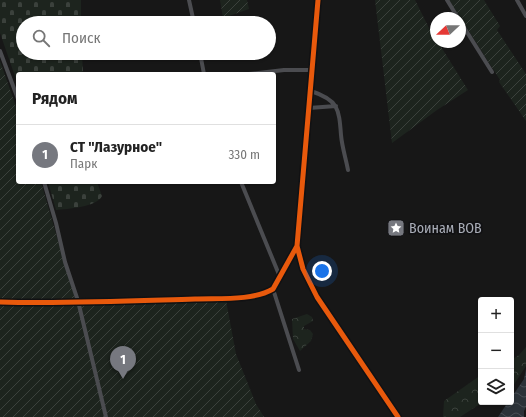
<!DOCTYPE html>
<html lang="ru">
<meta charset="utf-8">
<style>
body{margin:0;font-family:"Fira Sans Condensed",sans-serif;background:#f6f6f6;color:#222}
.controls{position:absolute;right:12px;bottom:12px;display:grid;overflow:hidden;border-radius:4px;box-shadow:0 1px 3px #0004}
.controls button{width:36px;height:36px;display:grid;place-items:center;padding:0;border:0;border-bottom:1px solid #e0e0e0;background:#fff;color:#222;font:20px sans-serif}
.compass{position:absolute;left:430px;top:12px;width:36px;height:36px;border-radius:50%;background:#fff;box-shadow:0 1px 3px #0004;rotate:248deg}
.you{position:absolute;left:322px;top:271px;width:14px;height:14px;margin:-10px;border:3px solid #fff;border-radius:50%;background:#1a73e8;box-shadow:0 0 0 6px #1a73e833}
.badge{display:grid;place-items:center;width:26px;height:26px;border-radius:50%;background:#76787f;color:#fff;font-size:13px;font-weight:700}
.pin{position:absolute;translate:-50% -33px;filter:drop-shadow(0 1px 2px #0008)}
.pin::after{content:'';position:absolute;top:21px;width:14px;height:12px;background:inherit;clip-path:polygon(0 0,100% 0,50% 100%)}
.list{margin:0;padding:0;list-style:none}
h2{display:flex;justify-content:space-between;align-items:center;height:52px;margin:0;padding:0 16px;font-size:17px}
h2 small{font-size:13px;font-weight:400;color:#767676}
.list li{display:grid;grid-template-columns:26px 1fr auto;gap:12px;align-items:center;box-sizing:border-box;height:60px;padding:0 16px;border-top:1px solid #e0e0e0}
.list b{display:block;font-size:15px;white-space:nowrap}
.list p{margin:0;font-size:13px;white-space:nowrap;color:#767676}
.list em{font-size:13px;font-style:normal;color:#767676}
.icon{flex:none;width:22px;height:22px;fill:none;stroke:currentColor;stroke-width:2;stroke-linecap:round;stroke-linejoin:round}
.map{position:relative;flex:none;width:526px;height:417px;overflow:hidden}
.search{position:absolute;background:#fff;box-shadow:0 1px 3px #0004;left:16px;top:16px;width:260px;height:44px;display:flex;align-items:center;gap:10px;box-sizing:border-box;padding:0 14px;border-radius:22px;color:#767676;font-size:15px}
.panel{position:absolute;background:#fff;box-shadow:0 1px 3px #0004;left:16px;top:72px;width:260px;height:112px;border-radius:4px}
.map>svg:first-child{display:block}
.forest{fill:url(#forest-crowns)}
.cemetery{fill:url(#cemetery-stones)}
.garden{fill:url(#garden-furrows)}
.water{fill:url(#water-waves)}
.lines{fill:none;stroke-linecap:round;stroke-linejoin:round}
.minor{stroke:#4b4c50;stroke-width:4}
.cycleway-casing{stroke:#111113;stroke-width:8}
.cycleway{stroke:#e8590c;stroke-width:5}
.labels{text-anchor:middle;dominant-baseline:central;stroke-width:3.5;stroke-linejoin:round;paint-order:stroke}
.poi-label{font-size:14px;fill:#a9adb7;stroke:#111113;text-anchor:start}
</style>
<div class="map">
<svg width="526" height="417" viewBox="0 0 526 417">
<defs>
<pattern id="forest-crowns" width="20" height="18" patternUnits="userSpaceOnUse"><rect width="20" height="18" fill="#1d241e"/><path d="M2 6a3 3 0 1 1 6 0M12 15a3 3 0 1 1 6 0" fill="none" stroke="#3b413c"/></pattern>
<pattern id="cemetery-stones" width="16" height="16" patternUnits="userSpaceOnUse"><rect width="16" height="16" fill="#1d241e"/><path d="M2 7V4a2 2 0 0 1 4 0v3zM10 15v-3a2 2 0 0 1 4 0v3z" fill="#3b413c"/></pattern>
<pattern id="garden-furrows" width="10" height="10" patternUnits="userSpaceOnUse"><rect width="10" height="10" fill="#1d241e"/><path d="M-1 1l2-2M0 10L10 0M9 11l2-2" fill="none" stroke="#3b413c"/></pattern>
<pattern id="water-waves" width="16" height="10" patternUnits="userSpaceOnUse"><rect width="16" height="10" fill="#2b3238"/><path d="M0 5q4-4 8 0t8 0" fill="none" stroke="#474d53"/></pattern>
</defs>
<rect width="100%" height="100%" fill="#171717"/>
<path class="forest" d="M307 314 312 317 313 321 304 326V329L310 330 313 334 311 341 300 351 293 339 292 319Z
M526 347V366L511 389V360L519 355Z
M481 375V402H483L460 417H443L444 401Z"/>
<path class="cemetery" d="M0 0H81V23H23V53H82L83 74H18V85L0 33Z
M48 182H97L102 196C97 207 67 209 56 210Z"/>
<path class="garden" d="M220 0H247L249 9 223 18Z
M375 0H415L436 42H438L468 90 437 110 392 143Z
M449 0H484L500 26 497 30 526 74V121L499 82 500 80Z
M0 61 18 112V182H41L75 299 187 298 225 295 236 354 256 404 264 417H0Z"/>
<path class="water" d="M526 369V407L524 411V417H498L508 402H511V398L524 379Z"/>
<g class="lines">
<path class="minor" d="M189 0 194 23
M318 0 297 246 303 269 317 297 398 417
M447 0 458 18
M517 0 526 16
M460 21 492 72
M0 51 18 99
M200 53 204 74
M249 74 284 70H313
M311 91C338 100 339 108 341 135 342 147 346 159 348 170
M309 108 336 106
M44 182 56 223 65 262 78 301 106 417
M241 182 280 277
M273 289 299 370
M0 302C65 304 130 301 195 299 219 298 252 301 273 289L297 246"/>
<g class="cycleway-casing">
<path id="cycleway" d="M318 0 297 246 303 269 317 297 398 417
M0 302C65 304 130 301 195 299 219 298 252 301 273 289L297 246"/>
</g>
<use href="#cycleway" class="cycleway"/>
</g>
<defs>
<g id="sight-square" transform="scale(0.9)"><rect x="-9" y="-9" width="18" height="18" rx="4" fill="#76787f" stroke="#111113"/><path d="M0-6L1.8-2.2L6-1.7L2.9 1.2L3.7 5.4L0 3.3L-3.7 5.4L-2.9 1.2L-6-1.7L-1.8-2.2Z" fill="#fff"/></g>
</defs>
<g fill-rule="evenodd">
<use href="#sight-square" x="396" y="228"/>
</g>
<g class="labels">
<g class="poi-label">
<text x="409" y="228">Воинам ВОВ</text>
</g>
</g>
</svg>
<div class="controls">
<button>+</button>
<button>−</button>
<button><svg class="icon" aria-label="layers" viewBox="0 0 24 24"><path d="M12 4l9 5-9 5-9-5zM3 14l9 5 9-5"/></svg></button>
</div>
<svg class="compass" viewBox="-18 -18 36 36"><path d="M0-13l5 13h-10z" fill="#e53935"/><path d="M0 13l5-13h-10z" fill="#767676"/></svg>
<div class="you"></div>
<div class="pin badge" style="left:123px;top:379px">1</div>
<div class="search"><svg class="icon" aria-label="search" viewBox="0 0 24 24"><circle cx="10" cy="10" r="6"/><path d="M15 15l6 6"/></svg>Поиск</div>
<section class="panel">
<h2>Рядом<small></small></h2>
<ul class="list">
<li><span class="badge">1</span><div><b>СТ &quot;Лазурное&quot;</b><p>Парк</p></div><em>330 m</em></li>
</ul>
</section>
</div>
